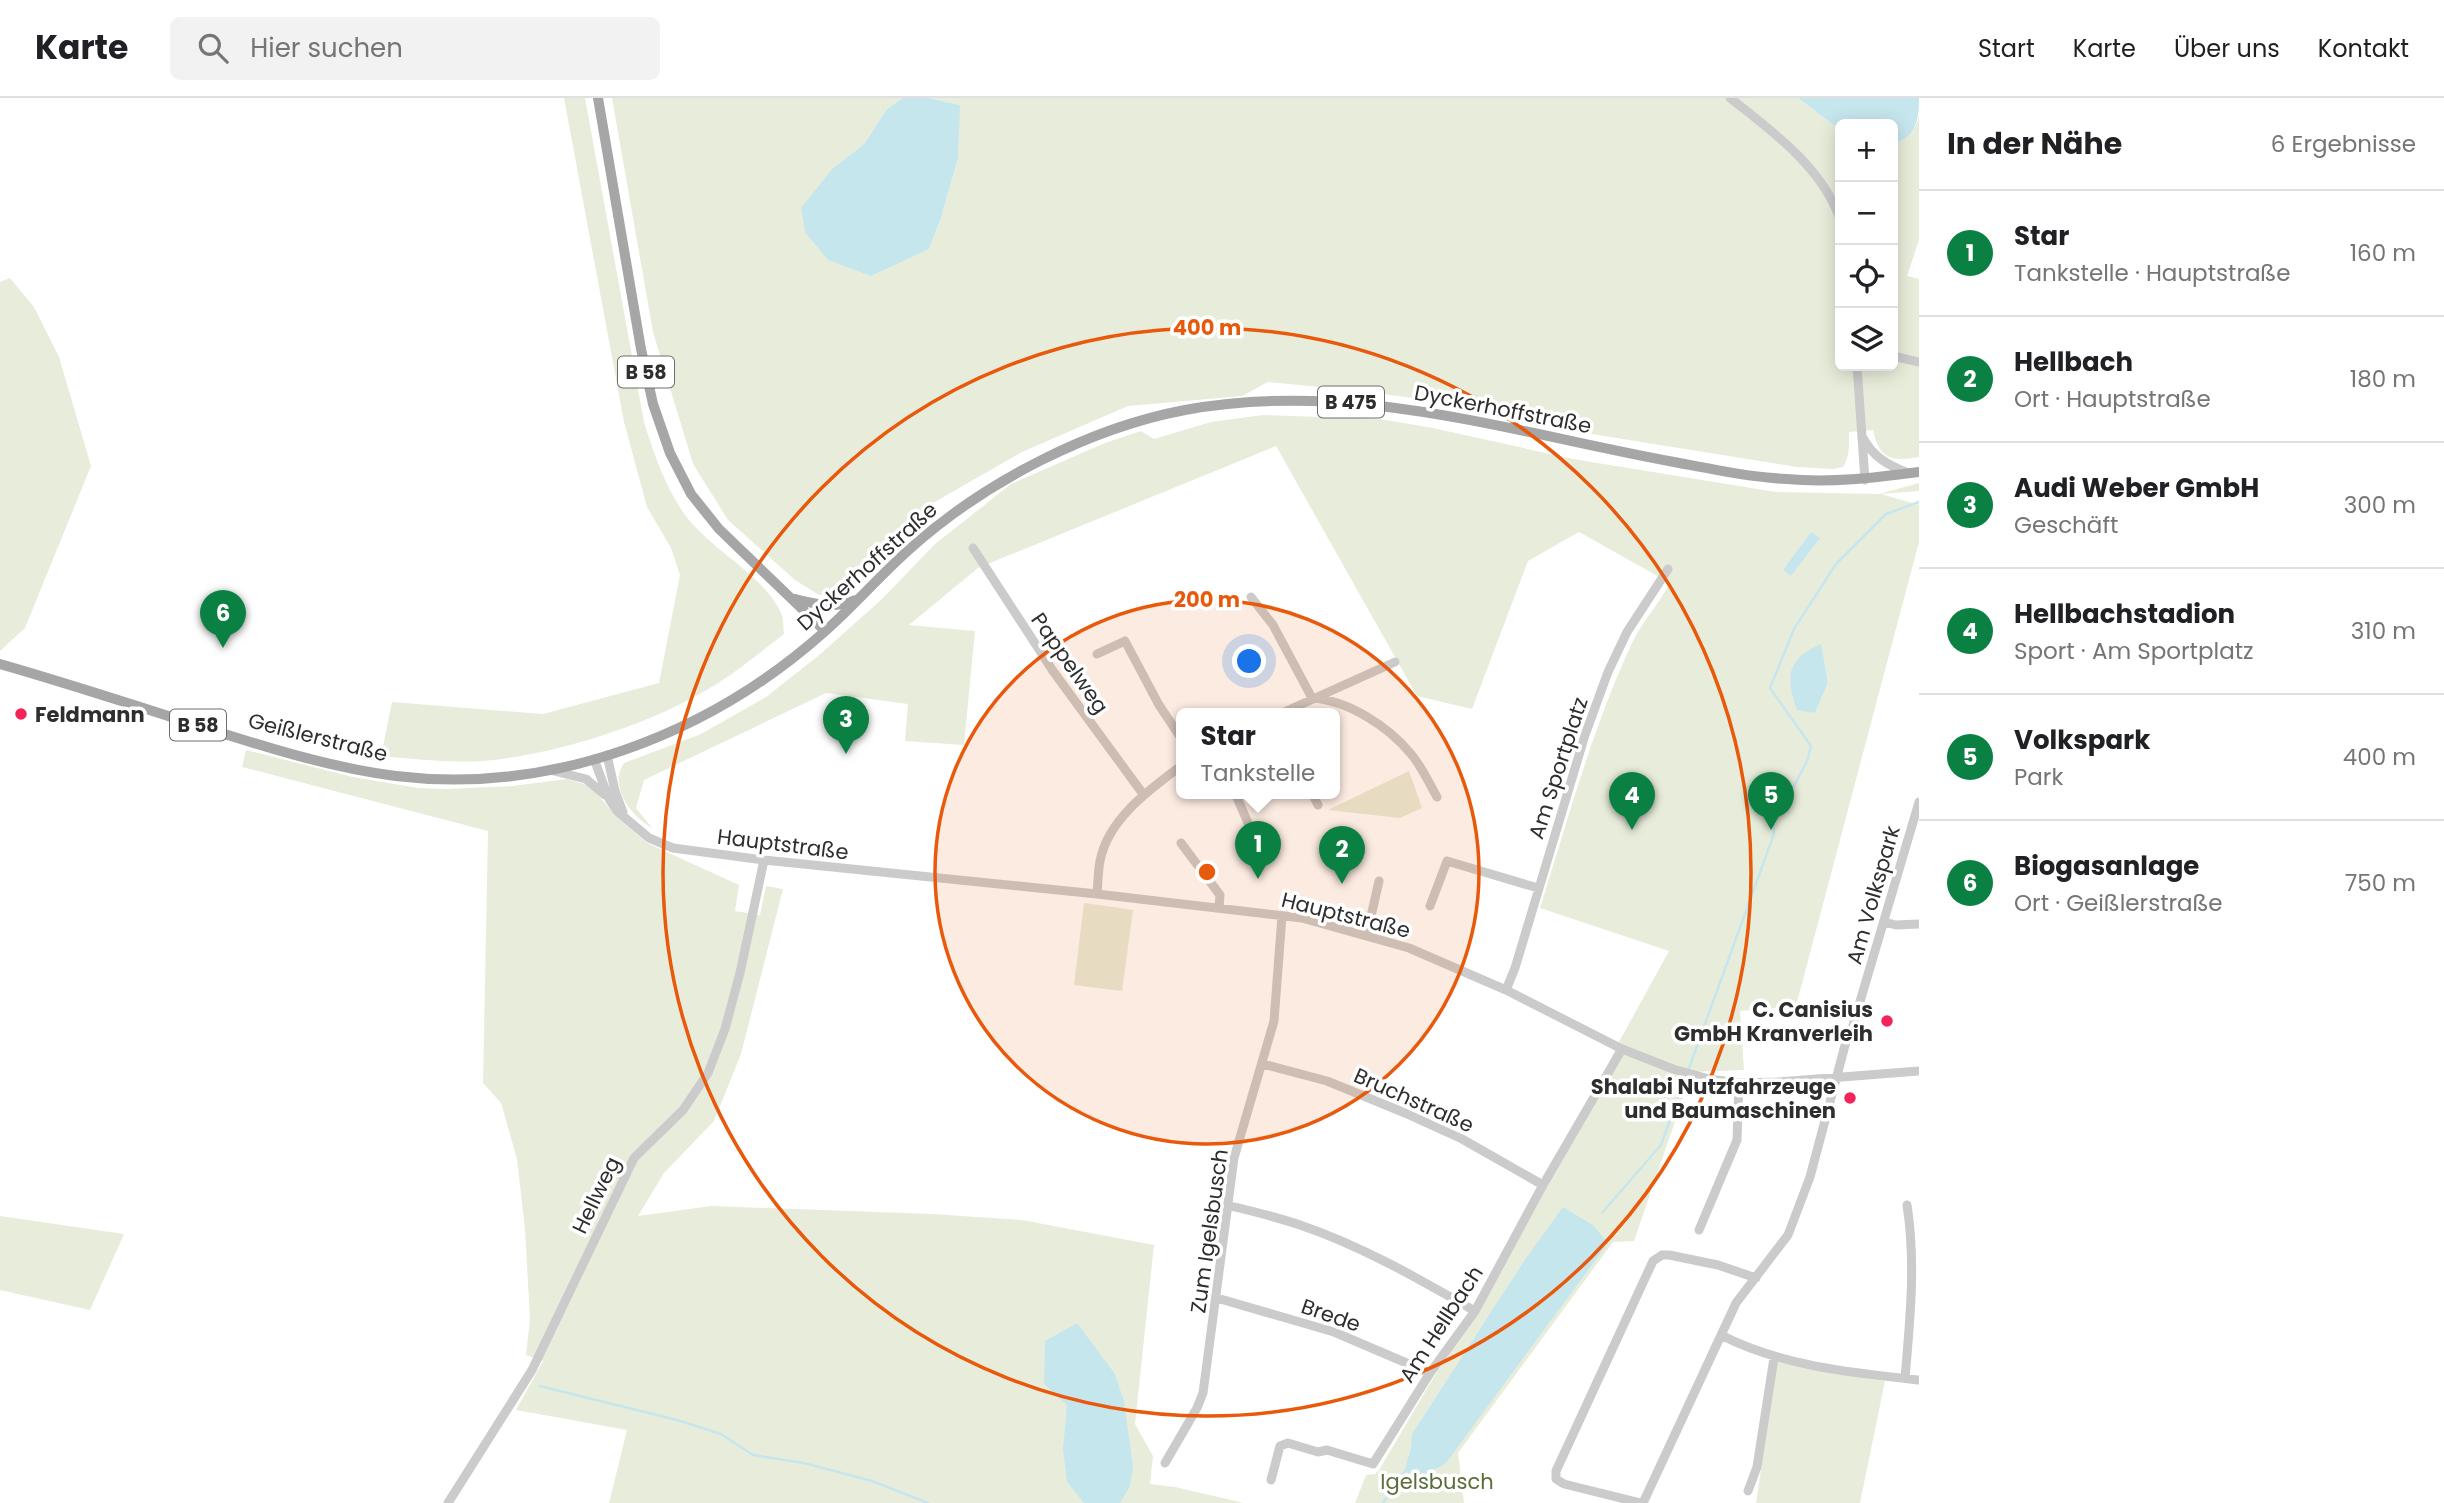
<!DOCTYPE html>
<html lang="de">
<meta charset="utf-8">
<style>
body{margin:0;font-family:Poppins,sans-serif;background:#f2f2f2;color:#202124}
.controls{position:absolute;right:21px;top:21px;display:grid;overflow:hidden;border-radius:10px;box-shadow:0 4px 18px #0003}
.controls button{width:63px;height:63px;display:grid;place-items:center;padding:0;border:0;border-bottom:2px solid #e0e0e0;background:#fff;color:#202124;font:35px sans-serif}
.you{position:absolute;left:1250px;top:564px;width:24px;height:24px;margin:-18px;border:5px solid #fff;border-radius:50%;background:#1a73e8;box-shadow:0 0 0 10px #1a73e833}
.badge{display:grid;place-items:center;width:46px;height:46px;border-radius:50%;background:#0b8043;color:#fff;font-size:23px;font-weight:700}
.pin{position:absolute;translate:-50% -58px;filter:drop-shadow(0 2px 4px #0008)}
.pin::after{content:'';position:absolute;top:37px;width:24px;height:21px;background:inherit;clip-path:polygon(0 0,100% 0,50% 100%)}
.popup{position:absolute;left:1176px;top:610px;width:164px;height:91px;box-sizing:border-box;display:grid;place-content:center;border-radius:10px;background:#fff;filter:drop-shadow(0 2px 5px #0005);font-size:23px;white-space:nowrap;color:#757577}
.popup b{font-size:26px;color:#202124}
.popup::after{content:'';position:absolute;left:50%;top:100%;margin-left:-14px;border:14px solid transparent;border-top-color:#fff}
.list{margin:0;padding:0;list-style:none}
h2{display:flex;justify-content:space-between;align-items:center;height:91px;margin:0;padding:0 28px;font-size:30px}
h2 small{font-size:23px;font-weight:400;color:#757577}
.list li{display:grid;grid-template-columns:46px 1fr auto;gap:21px;align-items:center;box-sizing:border-box;height:126px;padding:0 28px;border-top:2px solid #e0e0e0}
.list b{display:block;font-size:26px;white-space:nowrap}
.list p{margin:0;font-size:23px;white-space:nowrap;color:#757577}
.list em{font-size:23px;font-style:normal;color:#757577}
.icon{flex:none;width:38px;height:38px;fill:none;stroke:currentColor;stroke-width:2;stroke-linecap:round;stroke-linejoin:round}
.map{position:relative;flex:none;width:1919px;height:1405px;overflow:hidden}
header{display:flex;align-items:center;gap:42px;box-sizing:border-box;height:98px;padding:0 35px;background:#fff;border-bottom:2px solid #e0e0e0}
header strong{font-size:33px}
nav{display:flex;gap:38px;margin-inline-start:auto;font-size:24px}
.search{width:490px;height:63px;background:#f2f2f2;display:flex;align-items:center;gap:18px;box-sizing:border-box;padding:0 24px;border-radius:10px;color:#757577;font-size:26px}
main{display:flex}
aside{flex:1;background:#fff}
.map>svg:first-child{display:block}
.green{fill:#e8eddb;fill-rule:evenodd}
.water{fill:#c6e6ee}
.lines{fill:none;stroke-linecap:round;stroke-linejoin:round}
.stream{stroke:#c6e6ee;stroke-width:2.5}
.minor{stroke:#cbcbcb;stroke-width:9}
.major{stroke:#a6a6a6;stroke-width:10}
.ring{fill:none;stroke:#e8590c;stroke-width:3.5}
.poi-dot{fill:#f2245a;stroke:#fff;stroke-width:2.5}
.labels{text-anchor:middle;dominant-baseline:central;stroke-width:7;stroke-linejoin:round;paint-order:stroke}
.shield{fill:#fff;stroke:#6d6d6d;stroke-width:2}
.shield-label{font-size:19px;font-weight:bold;fill:#2e2e2e}
.street-label{font-size:21px;fill:#2e2e2e;stroke:#fff}
.poi-label{font-size:21px;font-weight:bold;fill:#2e2e2e;stroke:#fff;text-anchor:end}
.park-label{font-size:21px;fill:#5b6d38;stroke:#fff}
.centre{fill:#e8590c;stroke:#fff;stroke-width:3.5}
.ring-label{font-size:21px;text-anchor:middle;font-weight:bold;fill:#e8590c;stroke:#fff;stroke-width:7;stroke-linejoin:round;paint-order:stroke}
</style>
<header>
<strong>Karte</strong>
<div class="search"><svg class="icon" aria-label="search" viewBox="0 0 24 24"><circle cx="10" cy="10" r="6"/><path d="M15 15l6 6"/></svg>Hier suchen</div>
<nav><a>Start</a><a>Karte</a><a>Über uns</a><a>Kontakt</a></nav>
</header>
<main>
<div class="map">
<svg width="1919" height="1405" viewBox="0 0 1919 1405">
<rect width="100%" height="100%" fill="#fff"/>
<path class="green" d="M564 0H585L644 324C654 356 664 386 683 414 709 452 762 474 781 515 784 521 783 530 784 536 760 554 736 575 710 590 649 627 554 657 483 663 449 665 415 661 381 658L392 604 543 616 659 585 680 477 671 450 647 409 624 324Z
M612 0H903L887 11 864 46 833 70 929 151 941 120 958 60 959 7 929 0H1798L1840 32V268H1893V45C1908 43 1916 32 1919 18V142L1907 178 1919 181V359C1892 364 1879 361 1873 332L1849 334C1849 348 1850 358 1843 369L1834 371 1797 369 1573 333 1433 303 1363 293 1268 284 1242 298 1128 308 1022 354 933 405 834 495 819 497 795 482 728 422 693 366 653 234Z
M10 180 34 209 59 259 91 368 25 530 0 553V184Z
M1263 317 1380 321 1433 330 1573 361 1776 394 1879 396 1919 385V393L1881 396 1919 407V444L1796 908 1740 913 1744 972 1692 974 1634 1143 1613 1144 1458 1355 1464 1405H1355L1366 1377 1375 1376 1379 1372 1435 1277 1478 1213 1543 1097 1620 942 1669 853 1540 810C1568 721 1593 628 1633 543 1643 522 1660 505 1670 485L1579 434 1528 463 1472 611 1417 598 1276 348 978 470 909 527 975 533 964 647 905 643 908 606 826 595 644 682 636 710 652 730C631 718 608 688 624 665L701 636 766 599 818 558 881 502 935 446 1011 386 1105 345 1141 333 1154 341 1211 324ZM1820 546 1828 585 1815 615Z
M246 652 353 679 418 690 445 691 513 688 567 681 584 686 592 690 615 717 647 745 739 787 735 813 760 817 766 788 783 791 741 956 714 1023 664 1075 638 1118 711 1108 932 1116 1022 1122 1154 1147 1135 1326 1153 1358 1150 1386 1175 1389 1244 1405H609L627 1332 516 1312 543 1263 526 1257 530 1221 525 1131 517 1061 501 1005 483 985 488 733 242 669Z
M1409 673 1422 710 1400 720 1328 712Z
M1084 805 1133 812 1122 893 1074 887Z
M0 1118 124 1136 90 1212 0 1192Z
M1777 1264 1885 1283 1860 1405H1756Z"/>
<path class="water" d="M903 0H929L960 7 958 60 941 120 929 151 871 178 828 162 805 134 801 110 833 70 864 46 887 11Z
M1798 0H1919C1919 20 1917 41 1893 45V26H1840V32Z
M1811 434 1820 440 1791 478 1783 472Z
M1821 546 1828 585 1815 615 1797 612C1785 578 1787 561 1821 546Z
M1563 1109 1593 1127 1608 1145 1446 1365 1424 1378 1404 1374 1411 1350 1412 1336 1526 1160Z
M1077 1225 1115 1276 1124 1303 1133 1369 1130 1388 1120 1405H1084L1067 1384 1063 1351 1067 1307 1044 1286 1045 1243Z"/>
<g class="lines">
<path class="stream" d="M1602 1115 1661 1047 1774 736 1773 716 1778 698 1794 688 1807 663 1811 648 1770 590 1794 531 1836 466 1886 416 1919 404
M540 1288 677 1322 721 1336 753 1357 804 1365 872 1383 928 1405
M1383 1405 1404 1374"/>
<path class="minor" d="M1730 0C1772 33 1822 69 1840 121
M1893 258 1919 264
M1857 268 1865 382
M1863 340C1874 360 1888 367 1908 375
M973 450 1053 573 1143 696
M1251 499 1273 527 1312 600C1348 602 1389 629 1411 656 1422 669 1429 685 1437 699
M1097 556 1125 543 1159 607 1181 640
M1282 615 1395 564
M607 657 615 693 623 714
M594 661 609 701 617 713 649 740 673 750 764 762 1097 796 1302 820 1409 850 1506 892 1622 951 1673 971 1709 981 1739 985 1777 984 1919 973
M550 672 586 681 605 697
M1235 695 1248 725
M1312 695 1318 707
M1181 745 1220 797 1219 809
M1097 796C1098 785 1098 773 1100 763 1108 721 1149 692 1181 668
M1430 808 1447 763 1538 790
M1884 824 1896 827 1919 826
M1367 836 1379 783
M1506 892 1515 870 1585 637 1608 574 1627 534 1668 471
M1263 966 1327 983 1405 1015 1462 1041 1543 1087
M1227 1107C1251 1113 1277 1119 1300 1127 1362 1148 1419 1181 1475 1213
M1699 1132 1737 1042 1739 985
M1217 1200 1334 1234 1430 1275
M1721 1237C1781 1268 1852 1275 1919 1282
M1905 1280C1910 1222 1916 1165 1907 1107
M1165 1365 1197 1310 1203 1295 1234 1060 1274 923 1282 818
M1271 1382 1280 1348 1288 1345 1318 1354 1327 1352 1373 1366 1430 1275 1475 1213 1543 1087 1622 951
M1748 1393 1757 1369 1774 1260
M448 1405 532 1272 634 1060 683 1012 708 975 725 931 740 875 764 762
M1641 1405 1564 1386 1556 1381V1373L1653 1163 1662 1157H1669L1718 1167 1756 1180
M1643 1405 1736 1205 1788 1137 1810 1079 1848 936 1851 934 1919 704"/>
<path class="major" d="M598 0 641 251 653 306 670 355 691 396 719 431 825 533
M794 501C816 506 834 511 856 502
M0 566C63 584 125 604 187 624 256 646 325 669 396 678 551 697 708 637 823 535 854 508 881 476 912 449 985 384 1089 330 1185 312 1353 281 1510 334 1674 364 1711 371 1748 379 1786 381 1831 385 1874 380 1919 374"/>
</g>
<circle cx="1207" cy="774" r="272" fill="#e8590c" fill-opacity=".12"/>
<g class="ring">
<circle cx="1207" cy="774" r="272"/>
<circle cx="1207" cy="774" r="544"/>
</g>
<g class="poi-dot">
<circle cx="21" cy="616" r="7"/>
<circle cx="1887" cy="923" r="7"/>
<circle cx="1850" cy="1000" r="7"/>
</g>
<g class="labels">
<g class="shield">
<rect x="618" y="258.5" width="56" height="31" rx="5"/>
<rect x="1318" y="288.5" width="66" height="31" rx="5"/>
<rect x="170" y="611.5" width="56" height="31" rx="5"/>
</g>
<g class="shield-label">
<text x="646" y="274">B 58</text>
<text x="1351" y="304">B 475</text>
<text x="198" y="627">B 58</text>
</g>
<g class="street-label">
<text transform="translate(1503 311) rotate(11)">Dyckerhoffstraße</text>
<text transform="translate(867 468) rotate(-42)">Dyckerhoffstraße</text>
<text transform="translate(1070 565) rotate(55)">Pappelweg</text>
<text transform="translate(318 639) rotate(14)">Geißlerstraße</text>
<text transform="translate(1558 670) rotate(-72)">Am Sportplatz</text>
<text transform="translate(783 746) rotate(7)">Hauptstraße</text>
<text transform="translate(1873 797) rotate(-74)">Am Volkspark</text>
<text transform="translate(1346 817) rotate(14)">Hauptstraße</text>
<text transform="translate(1414 1002) rotate(24)">Bruchstraße</text>
<text transform="translate(596 1097) rotate(-64)">Hellweg</text>
<text transform="translate(1209 1133) rotate(-82)">Zum Igelsbusch</text>
<text transform="translate(1331 1217) rotate(19)">Brede</text>
<text transform="translate(1441 1226) rotate(-57)">Am Hellbach</text>
</g>
<g class="poi-label">
<text x="35" y="616" text-anchor="start">Feldmann</text>
<text x="1873" y="911">C. Canisius<tspan x="1873" dy="24">GmbH Kranverleih</tspan></text>
<text x="1836" y="988">Shalabi Nutzfahrzeuge<tspan x="1836" dy="24">und Baumaschinen</tspan></text>
</g>
<g class="park-label">
<text x="1437" y="1383">Igelsbusch</text>
</g>
</g>
<circle cx="1207" cy="774" r="10" class="centre"/>
<g class="ring-label">
<text x="1207" y="237">400 m</text>
<text x="1207" y="509">200 m</text>
</g>
</svg>
<div class="controls">
<button>+</button>
<button>−</button>
<button><svg class="icon" aria-label="locate" viewBox="0 0 24 24"><circle cx="12" cy="12" r="6"/><path d="M12 2v4M12 18v4M2 12h4M18 12h4"/></svg></button>
<button><svg class="icon" aria-label="layers" viewBox="0 0 24 24"><path d="M12 4l9 5-9 5-9-5zM3 14l9 5 9-5"/></svg></button>
</div>
<div class="you"></div>
<div class="pin badge" style="left:1258px;top:781px">1</div>
<div class="popup"><b>Star</b>Tankstelle</div>
<div class="pin badge" style="left:1342px;top:786px">2</div>
<div class="pin badge" style="left:846px;top:656px">3</div>
<div class="pin badge" style="left:1632px;top:732px">4</div>
<div class="pin badge" style="left:1771px;top:732px">5</div>
<div class="pin badge" style="left:223px;top:550px">6</div>
</div>
<aside>
<h2>In der Nähe<small>6 Ergebnisse</small></h2>
<ul class="list">
<li><span class="badge">1</span><div><b>Star</b><p>Tankstelle · Hauptstraße</p></div><em>160 m</em></li>
<li><span class="badge">2</span><div><b>Hellbach</b><p>Ort · Hauptstraße</p></div><em>180 m</em></li>
<li><span class="badge">3</span><div><b>Audi Weber GmbH</b><p>Geschäft</p></div><em>300 m</em></li>
<li><span class="badge">4</span><div><b>Hellbachstadion</b><p>Sport · Am Sportplatz</p></div><em>310 m</em></li>
<li><span class="badge">5</span><div><b>Volkspark</b><p>Park</p></div><em>400 m</em></li>
<li><span class="badge">6</span><div><b>Biogasanlage</b><p>Ort · Geißlerstraße</p></div><em>750 m</em></li>
</ul>
</aside>
</main>
